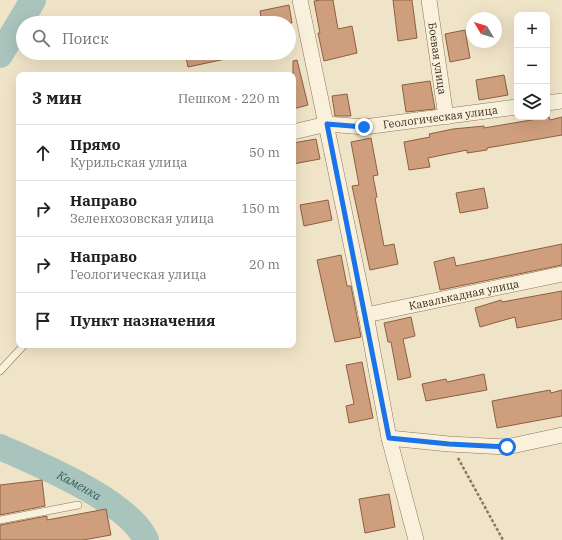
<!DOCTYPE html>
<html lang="ru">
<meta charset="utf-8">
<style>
body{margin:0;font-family:"IBM Plex Serif",serif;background:#f6f6f6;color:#222}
.controls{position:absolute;right:12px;top:12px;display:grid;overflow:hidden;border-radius:8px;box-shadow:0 4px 16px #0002}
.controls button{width:36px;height:36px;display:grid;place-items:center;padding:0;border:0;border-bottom:1px solid #e0e0e0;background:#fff;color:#222;font:20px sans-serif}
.compass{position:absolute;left:466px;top:12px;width:36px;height:36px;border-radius:50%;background:#fff;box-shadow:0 4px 16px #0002;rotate:308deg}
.stop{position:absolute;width:12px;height:12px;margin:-9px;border:3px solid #1a73e8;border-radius:50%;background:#fff}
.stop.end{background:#1a73e8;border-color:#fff;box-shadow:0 1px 4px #0008}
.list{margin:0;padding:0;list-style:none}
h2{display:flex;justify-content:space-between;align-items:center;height:52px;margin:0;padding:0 16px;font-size:17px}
h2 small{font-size:13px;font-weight:400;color:#767676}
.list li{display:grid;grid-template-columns:26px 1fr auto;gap:12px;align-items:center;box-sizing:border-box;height:56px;padding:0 16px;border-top:1px solid #e0e0e0}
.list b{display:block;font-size:15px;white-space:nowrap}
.list p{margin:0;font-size:13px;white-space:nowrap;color:#767676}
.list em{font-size:13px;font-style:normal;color:#767676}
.icon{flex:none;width:22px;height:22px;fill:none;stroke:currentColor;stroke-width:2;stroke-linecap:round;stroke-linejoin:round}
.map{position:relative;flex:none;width:562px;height:540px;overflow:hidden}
.search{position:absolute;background:#fff;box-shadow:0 4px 16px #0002;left:16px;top:16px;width:280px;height:44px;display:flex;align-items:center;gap:10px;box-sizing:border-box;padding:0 14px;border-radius:22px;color:#767676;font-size:15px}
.panel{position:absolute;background:#fff;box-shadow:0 4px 16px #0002;left:16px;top:72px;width:280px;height:276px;border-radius:8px}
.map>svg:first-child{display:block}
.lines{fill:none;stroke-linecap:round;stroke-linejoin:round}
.river{stroke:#a9c4bc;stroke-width:26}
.building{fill:#cf9f7d;stroke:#8d5f41}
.lane-casing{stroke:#8d765c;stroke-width:8}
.street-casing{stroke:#8d765c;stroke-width:16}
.path{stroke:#8d765c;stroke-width:2.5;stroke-dasharray:3 2;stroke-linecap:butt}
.lane{stroke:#faf1dc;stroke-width:7}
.street{stroke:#faf1dc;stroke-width:15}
.route{stroke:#1a73e8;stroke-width:5}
.labels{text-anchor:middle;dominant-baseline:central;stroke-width:4;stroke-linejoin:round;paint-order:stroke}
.street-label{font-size:11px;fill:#3d2e20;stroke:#f7eed8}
.water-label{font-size:12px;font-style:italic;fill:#2f5d5a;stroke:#f7eed8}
</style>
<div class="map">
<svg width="562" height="540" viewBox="0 0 562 540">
<rect width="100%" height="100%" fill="#f0e4c8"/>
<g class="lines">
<g class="river">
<path d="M0 55 33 0"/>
<path id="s1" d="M0 447C38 464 129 501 146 540"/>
</g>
</g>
<path class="building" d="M321 0H333L338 29 352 26 357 53 324 61 318 33H320L314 1Z
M393 0H412L417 38 398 41Z
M289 5 292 23H262L260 11Z
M465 30 470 58 450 62 445 34Z
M185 53H229L230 58 188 67Z
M297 60 308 105 293 109V61Z
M504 75 508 95 479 100 476 80Z
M430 81 435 109 406 112 402 85Z
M347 94 351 116H335L332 96Z
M549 117 550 120 562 117V135L487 148V150L467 153V150L428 158 430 167 409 170 404 142 430 137 429 134 453 129 484 126V128Z
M371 138 378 175 373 176 377 197 375 198 384 246 394 244 398 264 370 270 352 186 359 185 351 142Z
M316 139 320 159 293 164V143Z
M484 188 488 208 460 213 456 193Z
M328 200 332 220 304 226 300 205Z
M562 244V265L440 290 434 262 454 257 456 266Z
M341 255 347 286H351L361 337 335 342 317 260Z
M562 291V319L517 328 515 317 480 327 475 308 501 300 502 302Z
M411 317 415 336 403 339 411 377 398 380 391 342H388L384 323Z
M362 362 373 418 349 423 346 406 354 404 346 365Z
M484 374 487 390 426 401 422 384 446 379 447 382Z
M550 390 551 393 562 390V416L497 428 492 401Z
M42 480 45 506 0 515V485Z
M389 494 395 527 365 533 359 499Z
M106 509 111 535 83 540H0V525L47 516V520Z"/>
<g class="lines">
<g class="lane-casing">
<path id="lane" d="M0 371 24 345
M0 520 78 505"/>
</g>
<g class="street-casing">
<g id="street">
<path d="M300 0 366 315 389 438 416 540"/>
<path id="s2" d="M429 0 446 117"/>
<path d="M547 103 562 101"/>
<path id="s3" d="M293 132 327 124 364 127 517 107"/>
<path id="s4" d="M366 315 562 274"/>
<path d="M389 438 449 444 507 447 562 435"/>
</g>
</g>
<path class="path" d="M458 458 503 540"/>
<use href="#lane" class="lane"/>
<use href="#street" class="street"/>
</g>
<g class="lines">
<path class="route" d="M364 127 327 124 389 438 449 444 507 447"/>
</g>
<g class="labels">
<g class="street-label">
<text stroke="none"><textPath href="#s2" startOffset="59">Боевая улица</textPath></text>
<text stroke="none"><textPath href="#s3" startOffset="149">Геологическая улица</textPath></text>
<text stroke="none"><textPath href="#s4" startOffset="100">Кавалькадная улица</textPath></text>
</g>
<g class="water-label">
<text stroke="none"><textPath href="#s1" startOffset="88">Каменка</textPath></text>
</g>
</g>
</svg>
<div class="controls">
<button>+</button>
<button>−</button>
<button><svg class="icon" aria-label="layers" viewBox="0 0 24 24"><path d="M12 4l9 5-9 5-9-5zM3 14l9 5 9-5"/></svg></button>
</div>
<svg class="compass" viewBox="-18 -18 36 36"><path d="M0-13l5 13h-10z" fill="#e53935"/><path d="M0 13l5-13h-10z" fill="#767676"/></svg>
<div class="stop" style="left:507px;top:447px"></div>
<div class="stop end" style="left:364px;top:127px"></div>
<div class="search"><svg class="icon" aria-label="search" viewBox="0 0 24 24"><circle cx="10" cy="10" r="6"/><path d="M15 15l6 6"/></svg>Поиск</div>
<section class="panel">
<h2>3 мин<small>Пешком · 220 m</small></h2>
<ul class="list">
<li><svg class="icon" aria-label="ahead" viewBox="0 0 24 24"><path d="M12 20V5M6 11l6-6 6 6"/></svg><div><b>Прямо</b><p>Курильская улица</p></div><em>50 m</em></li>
<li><svg class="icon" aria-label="right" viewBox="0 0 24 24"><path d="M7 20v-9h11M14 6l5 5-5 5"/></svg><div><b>Направо</b><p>Зеленхозовская улица</p></div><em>150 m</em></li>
<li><svg class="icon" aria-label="right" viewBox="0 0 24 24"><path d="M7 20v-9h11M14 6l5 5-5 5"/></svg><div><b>Направо</b><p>Геологическая улица</p></div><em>20 m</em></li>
<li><svg class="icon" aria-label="arrive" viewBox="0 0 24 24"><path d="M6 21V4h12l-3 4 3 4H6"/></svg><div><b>Пункт назначения</b></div></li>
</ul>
</section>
</div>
